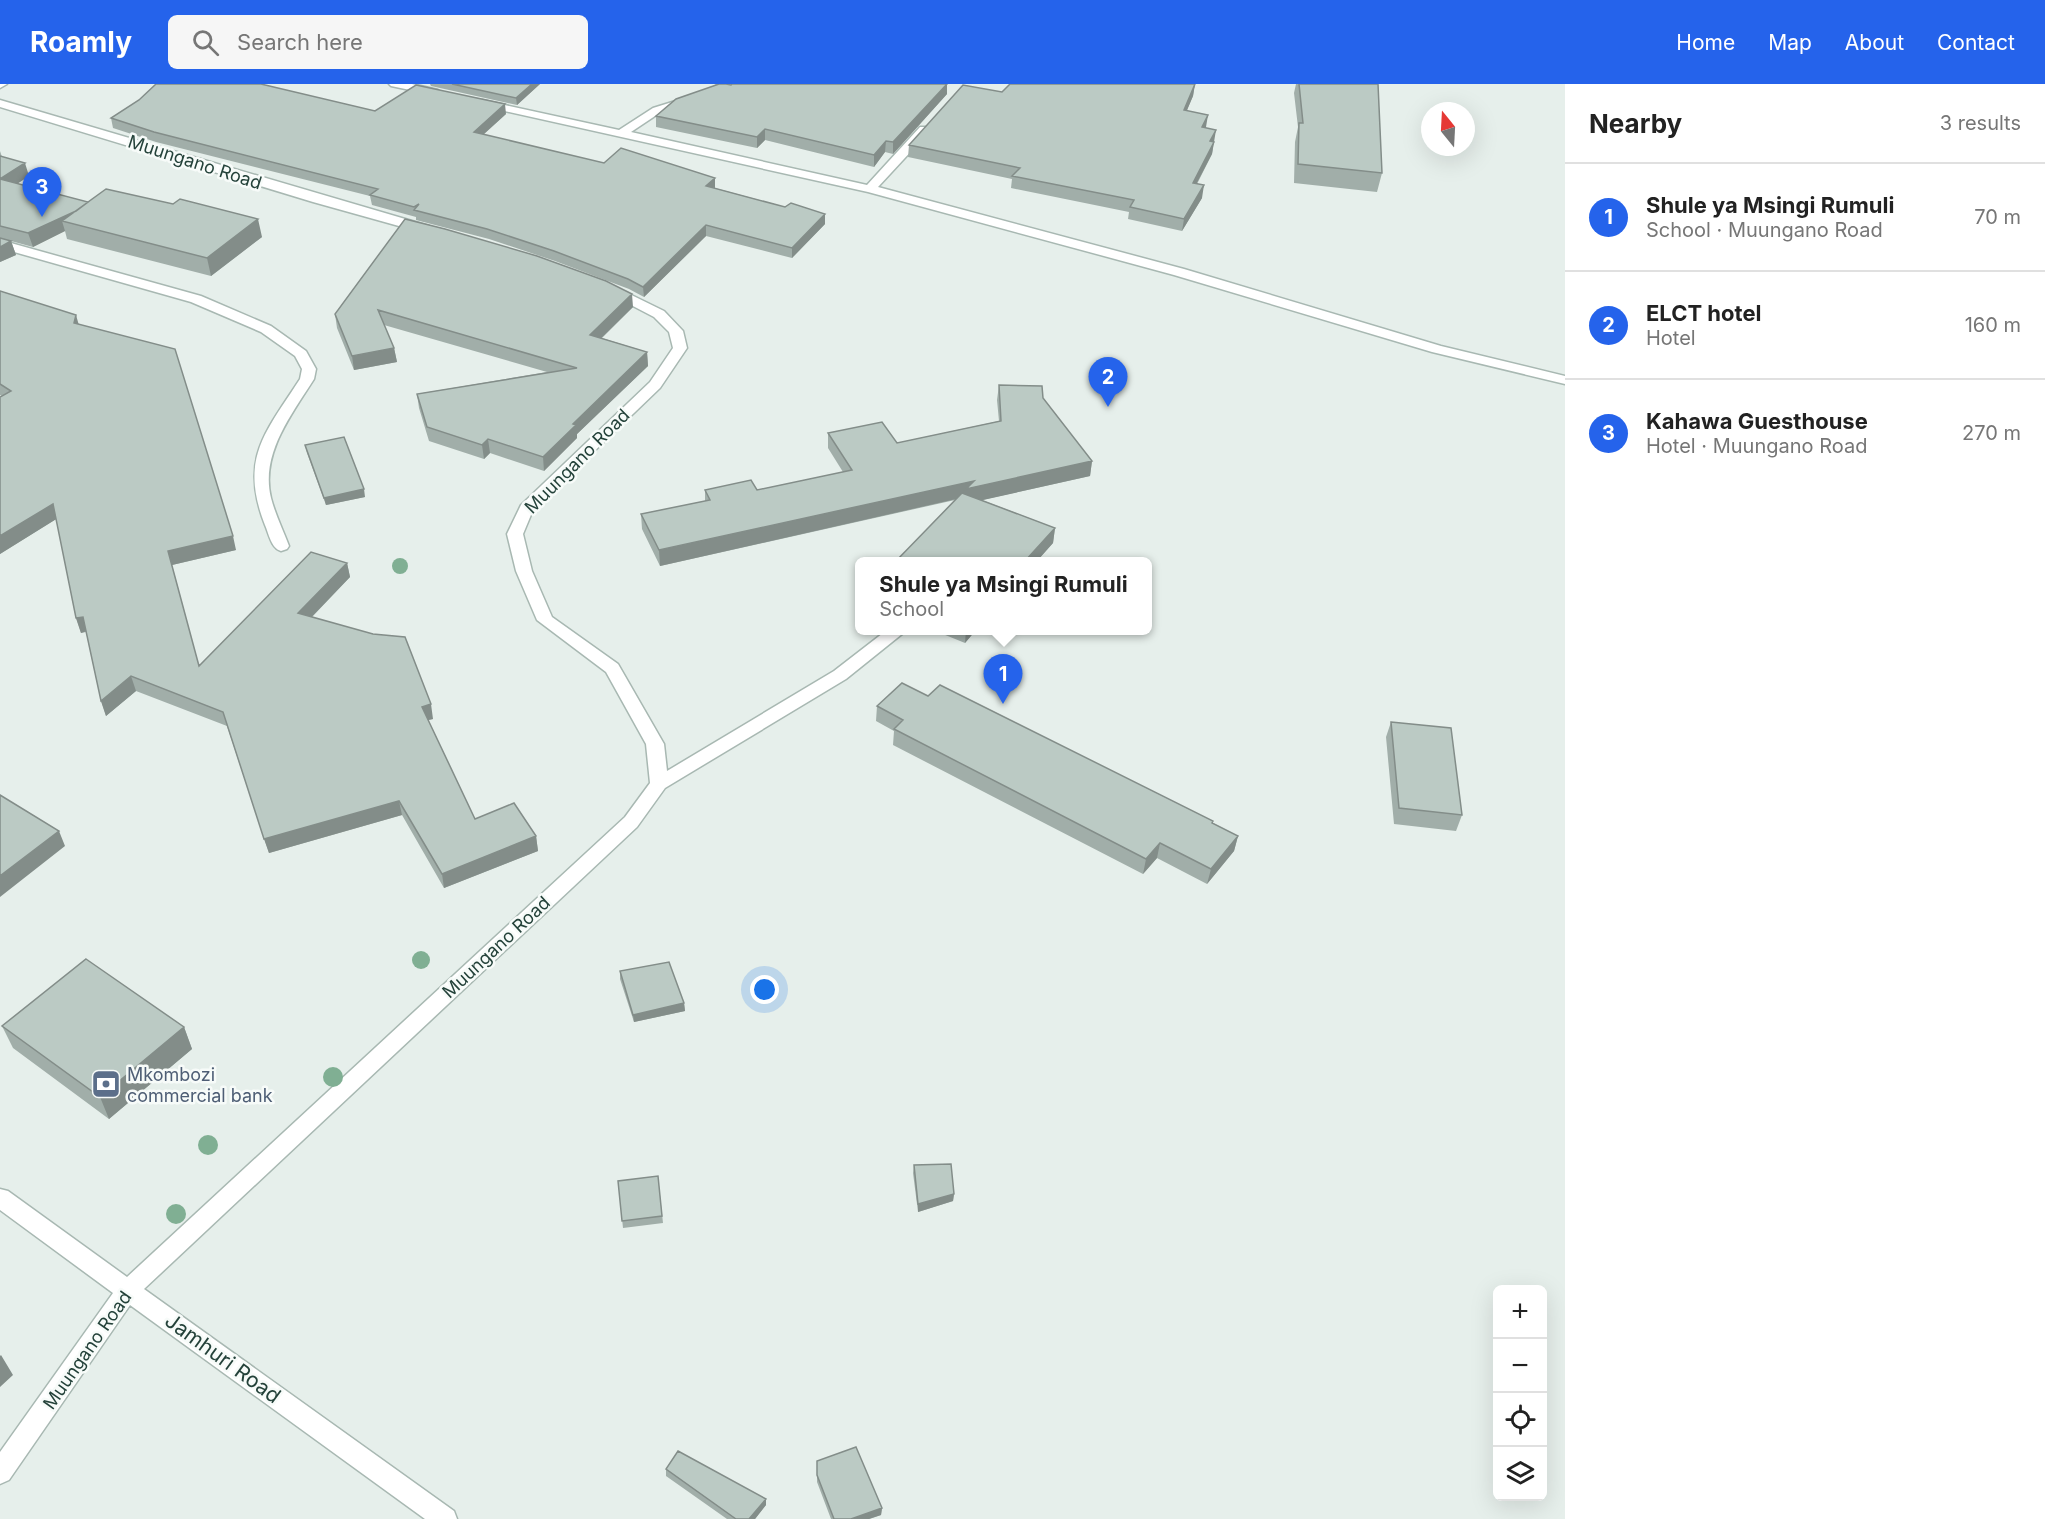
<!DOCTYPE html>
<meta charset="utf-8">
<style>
body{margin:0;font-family:Inter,sans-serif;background:#f6f6f6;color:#222}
.controls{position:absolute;right:18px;bottom:18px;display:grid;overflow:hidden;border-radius:9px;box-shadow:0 6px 24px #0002}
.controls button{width:54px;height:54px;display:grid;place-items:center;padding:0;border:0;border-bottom:2px solid #e0e0e0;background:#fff;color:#222;font:30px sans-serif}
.compass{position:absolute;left:1421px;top:18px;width:54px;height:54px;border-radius:50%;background:#fff;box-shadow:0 6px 24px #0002;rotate:342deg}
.you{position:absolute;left:765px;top:906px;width:21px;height:21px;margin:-15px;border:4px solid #fff;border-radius:50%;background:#1a73e8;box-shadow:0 0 0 9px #1a73e833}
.badge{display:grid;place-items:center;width:39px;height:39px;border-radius:50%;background:#2563eb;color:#fff;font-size:20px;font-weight:700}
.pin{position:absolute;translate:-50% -50px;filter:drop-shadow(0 2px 3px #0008)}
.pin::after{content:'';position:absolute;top:32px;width:21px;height:18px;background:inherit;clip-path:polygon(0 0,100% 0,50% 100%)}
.popup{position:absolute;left:855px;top:473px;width:297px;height:78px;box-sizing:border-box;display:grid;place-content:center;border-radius:9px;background:#fff;filter:drop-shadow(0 2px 4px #0005);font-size:20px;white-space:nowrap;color:#767676}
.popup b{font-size:22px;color:#222}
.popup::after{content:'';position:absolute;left:50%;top:100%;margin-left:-12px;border:12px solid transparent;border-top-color:#fff}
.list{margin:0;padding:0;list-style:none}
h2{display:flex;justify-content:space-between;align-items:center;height:78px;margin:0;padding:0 24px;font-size:26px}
h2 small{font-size:20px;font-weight:400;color:#767676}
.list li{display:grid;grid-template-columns:39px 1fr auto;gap:18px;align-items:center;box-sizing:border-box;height:108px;padding:0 24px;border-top:2px solid #e0e0e0}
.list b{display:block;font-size:22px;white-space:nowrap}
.list p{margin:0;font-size:20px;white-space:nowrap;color:#767676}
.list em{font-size:20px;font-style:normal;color:#767676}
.icon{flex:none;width:33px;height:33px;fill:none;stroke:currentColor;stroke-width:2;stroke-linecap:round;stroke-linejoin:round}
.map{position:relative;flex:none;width:1565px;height:1435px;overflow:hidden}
header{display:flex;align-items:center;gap:36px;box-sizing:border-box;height:84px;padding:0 30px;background:#2563eb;color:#fff}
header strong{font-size:28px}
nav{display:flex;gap:33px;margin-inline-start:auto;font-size:21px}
.search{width:420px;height:54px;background:#f6f6f6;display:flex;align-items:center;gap:15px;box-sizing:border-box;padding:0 21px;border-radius:9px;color:#767676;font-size:22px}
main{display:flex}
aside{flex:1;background:#fff}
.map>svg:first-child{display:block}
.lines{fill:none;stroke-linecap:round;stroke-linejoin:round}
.minor-casing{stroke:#a8b8b2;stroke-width:3}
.minor{fill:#fff;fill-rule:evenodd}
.tree{fill:#80af93}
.wall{fill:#a1aea9}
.shaded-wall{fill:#838d89}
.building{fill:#bbcac4;stroke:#838d89;stroke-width:1.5}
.labels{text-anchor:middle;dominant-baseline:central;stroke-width:5;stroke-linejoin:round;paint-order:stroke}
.street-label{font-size:18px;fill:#24423a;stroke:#f7fbf9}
.service-label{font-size:18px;fill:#4e5e75;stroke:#f7fbf9;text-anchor:start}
.near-street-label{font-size:21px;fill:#24423a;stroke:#f7fbf9}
</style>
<header>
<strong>Roamly</strong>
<div class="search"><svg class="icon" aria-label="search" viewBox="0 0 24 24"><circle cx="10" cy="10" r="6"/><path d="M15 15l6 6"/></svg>Search here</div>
<nav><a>Home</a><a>Map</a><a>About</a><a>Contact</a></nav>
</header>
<main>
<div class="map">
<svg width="1565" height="1435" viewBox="0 0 1565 1435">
<rect width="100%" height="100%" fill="#e6efeb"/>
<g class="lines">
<g class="minor-casing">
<path id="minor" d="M0 0H7L0 4Z
M389 0H412L438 6 440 8 434 11 391 2Z
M718 0H731L719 10 661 28 631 48 867 101 920 43H928V49L878 103 1184 185 1441 262 1565 292V300L1432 268 1174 191 868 108 482 22 476 19 482 16 619 46 653 24 711 6Z
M0 16 429 142 430 145 424 149 313 118 0 23Z
M0 156 201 212 271 242 306 267 316 285 314 295C292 330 260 370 271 414 275 430 283 446 289 462L287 465 281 467C271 464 269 450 265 441 239 375 265 349 300 295L302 285 295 272 261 248 191 218 0 164Z
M613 202 664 227 683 247 687 264 660 304 533 426 523 450 532 487 552 533 618 580 664 660 667 687 834 587 887 546H907L846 595 665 704 637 743 144 1205 454 1427 457 1435H425L130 1221 9 1396 0 1400V1368L113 1209 0 1126V1105L8 1107 127 1193 625 733 650 699 646 660 606 588 537 536 516 487 507 450 521 421 650 298 673 264 669 248 654 233 608 209 606 206 608 203Z"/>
</g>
<use href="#minor" class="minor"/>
</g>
<g class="tree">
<circle cx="400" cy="482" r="8"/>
<circle cx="421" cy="876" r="9"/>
<circle cx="333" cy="993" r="10"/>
<circle cx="208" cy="1061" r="10"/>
<circle cx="176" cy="1130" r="10"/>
</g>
<path class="wall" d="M430 0H540L517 21 431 2Z
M1195 0 1193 12 1187 26 1206 44 1214 58 1212 70 1197 100 1202 114 1182 147 1128 135 1129 128 1011 104 1012 95 908 73 909 61 1002 8Z
M1296 0H1378L1382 89 1377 108 1294 99 1295 58 1298 43 1294 9Z
M731 1 947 10 893 70 885 68 874 83 765 56 757 64 656 43V32Z
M375 27 506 30 483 51 604 79 715 94V104L785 123 825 130V140L792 174 706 152 644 213 629 205 555 177 489 155 416 136V133L372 121 370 112 156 58 113 44 111 34Z
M0 67 2 73 29 92 17 100 88 118 262 153 211 192 67 155 65 147 33 163 11 157 16 171 0 178Z
M405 135 633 223 602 254 647 268 648 282 577 350V354L544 387 490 369 484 375 429 357 419 324 417 310 547 288 384 241 394 264 397 278 354 286 337 244 335 230Z
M0 207 78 240 236 466 172 481 199 582 347 479 350 493 312 533 433 635 428 636 475 735 536 752 538 767 444 804 402 731 269 769 227 642 136 607 106 632 101 617 86 548 81 549 76 534 56 435 0 470V313L2 312 0 311Z
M999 301 1043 314 1092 377 1090 392 982 416 1055 444 1053 459 1037 477H896L955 416 660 482 642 445 641 430 705 417V406H757L843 388 828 364V349L897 359 999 337 997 316Z
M305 361 365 413 326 421 307 369Z
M933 546H976L965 559Z
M928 612 1213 739 1238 752 1234 767 1207 800 1157 774 1143 790 893 661 894 647 876 637 877 622Z
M1391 638 1462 731 1456 747 1394 740 1386 653Z
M620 887 684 919 685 927 634 938 620 895Z
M2 942 184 943 192 965 109 1035 13 964Z
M914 1081 954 1110 953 1117 918 1128 913 1089Z
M658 1092 663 1139 623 1144 618 1097Z
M817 1377 882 1424 881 1431 869 1435H831L817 1398Z
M666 1385 766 1415V1421L755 1435H727L666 1392Z"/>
<path class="shaded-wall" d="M532 0H540L517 21 516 14Z
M947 0V10L893 70V58Z
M1195 0 1193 12 1182 38 1184 26Z
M505 20 506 30 475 58 474 48Z
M1208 31 1206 43 1200 55 1202 43Z
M765 45V56L757 64V53Z
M1216 46 1214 58 1210 57Z
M886 57 885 68 874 83V71Z
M1214 58 1212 70 1190 112 1193 99Z
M25 79 29 92 4 108 0 95Z
M715 94V104L706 102Z
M1204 101 1202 114 1182 147 1184 135Z
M92 119 62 137 65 147 33 163 28 149Z
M825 130V140L792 174V164Z
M258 135 262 153 211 192 207 174Z
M706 141V152L644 213 643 203Z
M11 157 16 171 0 178V163Z
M632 210 633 223 591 264 590 251Z
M76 231 80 245 74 239Z
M394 264 397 278 354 286 352 272Z
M647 268 648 282 577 350V354L544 387 543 373 573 340Z
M488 355 490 369 484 375 482 361Z
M1092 377 1090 392 965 420V413L660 482 659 466 974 397Z
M364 405 365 413 326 421 324 414Z
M53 420 58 434 0 470V452Z
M1055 444 1053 459 1037 477H1025Z
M233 452 236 466 172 481 168 467Z
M347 479 350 493 302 543 298 529Z
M83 533 87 547 81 549 76 534Z
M966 546H976L965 559Z
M131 592 136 607 106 632 101 617Z
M431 620 433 635 424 637 422 623Z
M399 717 402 731 269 769 264 755Z
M59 747 65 762 0 813V792Z
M536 752 538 767 444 804 442 790Z
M1238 752 1234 767 1207 800 1211 785Z
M1160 759 1157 774 1143 790 1146 775Z
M684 919 685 927 634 938 633 931Z
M184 943 192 965 109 1035 100 1013Z
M954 1110 953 1117 918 1128V1120Z
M1 1271 13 1291 0 1303V1272Z
M766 1415V1421L755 1435H749Z
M882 1424 881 1431 869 1435H851Z"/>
<path class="building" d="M156 0H261L375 27 416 1 505 20 474 48 604 79 621 64 715 94 706 102 785 123 791 119 825 130 792 164 706 141 643 203 628 195 554 167 487 145 414 126 419 120 414 123 370 111 378 105 154 48 111 34 139 16Z
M452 0H532L516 14Z
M719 0H726L731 1 732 0H947L893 58 886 57 874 71 765 45 757 53 656 32 676 15Z
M1010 0H1195L1184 26 1208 31 1202 43 1216 46 1210 57 1214 58 1193 99 1204 101 1184 135 1130 123 1134 116 1012 92 1020 84 909 61 963 1 1002 8Z
M1299 0H1378L1382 89 1298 80 1299 39H1303Z
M0 72 25 79 0 95Z
M0 95 88 118 76 127 28 149 0 142Z
M106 105 173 120 180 115 258 135 207 174 62 137Z
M405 135 445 145 537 172 606 197 632 210 590 251 647 268 573 340 576 341 543 373 488 355 482 361 427 343 417 310 577 284 378 226 394 264 352 272 335 230Z
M0 154 11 157 0 163Z
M0 207 76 231 74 239 175 265 233 452 168 467 199 582 311 468 347 479 298 529 373 550 405 553 431 620 422 623 475 735 514 719 536 752 442 790 399 717 264 755 223 628 131 592 101 617 83 533 76 534 53 420 0 452V313L11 307 0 300Z
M999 301 1042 302 1043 314 1092 377 966 405 974 397 659 466 641 430 710 416 705 406 751 396 757 406 852 386 828 349 882 338 897 359 1001 337Z
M344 353 364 405 324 414 305 361Z
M962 409 1055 444 1025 477H896Z
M902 599 928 612 940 601 1213 737 1212 739 1238 752 1211 785 1160 759 1146 775 894 645 903 636 877 622Z
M1391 638 1451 644 1462 731 1399 724Z
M0 711 59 747 0 792Z
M86 875 184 943 100 1013 2 942Z
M669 878 684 919 633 931 620 887Z
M951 1080 954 1110 918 1120 914 1081Z
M658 1092 662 1132 622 1137 618 1097Z
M856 1363 882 1424 851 1435H834L817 1391V1377Z
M678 1367 766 1415 749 1435H736L666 1385Z"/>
<defs>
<g id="bank-square" transform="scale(1.5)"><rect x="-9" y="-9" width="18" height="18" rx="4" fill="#5c6f8a" stroke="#f7fbf9"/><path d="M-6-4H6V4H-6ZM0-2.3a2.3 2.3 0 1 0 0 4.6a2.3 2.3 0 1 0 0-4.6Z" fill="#fff"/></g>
</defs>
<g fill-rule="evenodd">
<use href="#bank-square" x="106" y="1000"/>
</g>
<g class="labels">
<g class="street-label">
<text transform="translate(195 78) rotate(18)">Muungano Road</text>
<text transform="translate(577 377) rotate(-45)">Muungano Road</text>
<text transform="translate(496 863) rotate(-43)">Muungano Road</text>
<text transform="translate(87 1266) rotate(-55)">Muungano Road</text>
</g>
<g class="service-label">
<text x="127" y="990">Mkombozi<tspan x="127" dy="21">commercial bank</tspan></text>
</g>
<g class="near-street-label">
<text transform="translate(223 1274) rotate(36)">Jamhuri Road</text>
</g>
</g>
</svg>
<div class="controls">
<button>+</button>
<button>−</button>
<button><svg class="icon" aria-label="locate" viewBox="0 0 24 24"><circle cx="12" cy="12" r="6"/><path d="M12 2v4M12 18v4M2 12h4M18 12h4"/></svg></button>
<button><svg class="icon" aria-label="layers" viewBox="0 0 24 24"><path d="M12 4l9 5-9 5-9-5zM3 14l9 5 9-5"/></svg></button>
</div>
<svg class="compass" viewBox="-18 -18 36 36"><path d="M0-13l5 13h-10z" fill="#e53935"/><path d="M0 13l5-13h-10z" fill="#767676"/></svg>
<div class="you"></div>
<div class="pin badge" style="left:1003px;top:620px">1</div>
<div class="popup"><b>Shule ya Msingi Rumuli</b>School</div>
<div class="pin badge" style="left:1108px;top:323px">2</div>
<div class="pin badge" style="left:42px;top:133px">3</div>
</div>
<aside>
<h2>Nearby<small>3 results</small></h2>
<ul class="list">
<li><span class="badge">1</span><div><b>Shule ya Msingi Rumuli</b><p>School · Muungano Road</p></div><em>70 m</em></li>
<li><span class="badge">2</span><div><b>ELCT hotel</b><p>Hotel</p></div><em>160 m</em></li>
<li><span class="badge">3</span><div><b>Kahawa Guesthouse</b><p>Hotel · Muungano Road</p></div><em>270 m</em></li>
</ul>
</aside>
</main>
